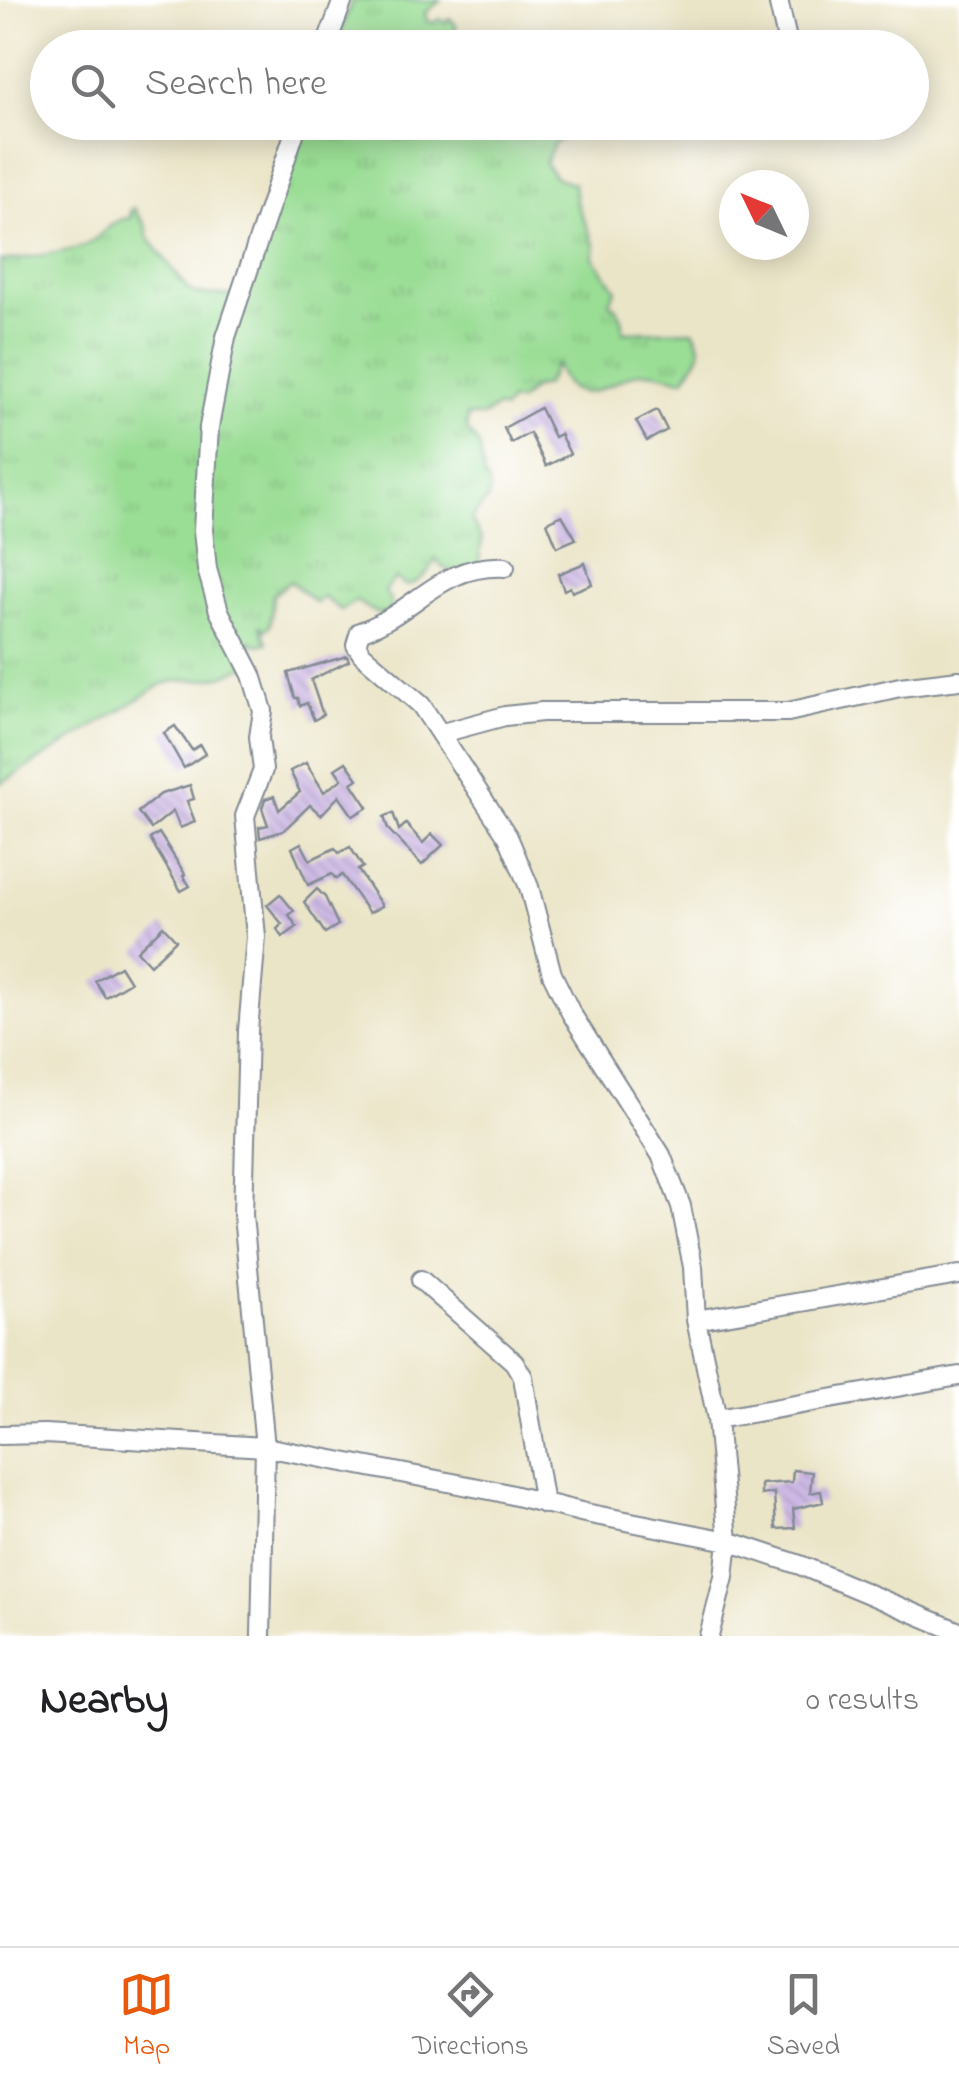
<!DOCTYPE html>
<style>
body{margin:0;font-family:"Indie Flower",sans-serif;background:#f6f6f6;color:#202124}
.compass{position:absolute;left:719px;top:170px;width:90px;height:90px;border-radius:50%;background:#fff;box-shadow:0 5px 25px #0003;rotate:313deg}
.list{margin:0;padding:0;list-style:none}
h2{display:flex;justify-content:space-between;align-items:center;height:130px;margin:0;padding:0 40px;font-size:42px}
h2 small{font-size:32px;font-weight:400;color:#757577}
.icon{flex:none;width:55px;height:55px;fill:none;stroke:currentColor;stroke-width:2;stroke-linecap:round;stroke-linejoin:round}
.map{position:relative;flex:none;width:959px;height:1636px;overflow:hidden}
.search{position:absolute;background:#fff;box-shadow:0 5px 25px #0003;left:30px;right:30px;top:30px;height:110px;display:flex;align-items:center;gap:25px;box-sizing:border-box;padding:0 35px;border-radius:55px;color:#757577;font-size:38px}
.sheet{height:310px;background:#fff}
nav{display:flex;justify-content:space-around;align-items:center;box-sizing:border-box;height:140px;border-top:2px solid #e0e0e0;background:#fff;font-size:28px;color:#757577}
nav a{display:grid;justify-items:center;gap:5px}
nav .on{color:#ea580c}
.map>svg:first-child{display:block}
.park{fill:url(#park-tufts);stroke:#5a8679;stroke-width:2.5}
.building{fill:url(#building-back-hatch)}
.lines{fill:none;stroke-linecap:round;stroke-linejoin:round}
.minor-casing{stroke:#838a93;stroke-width:22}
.minor{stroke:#fff;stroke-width:18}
</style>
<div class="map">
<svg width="959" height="1636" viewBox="0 0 959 1636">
<defs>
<pattern id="park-tufts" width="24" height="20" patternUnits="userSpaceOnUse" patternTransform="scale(2.5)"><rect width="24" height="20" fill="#9add94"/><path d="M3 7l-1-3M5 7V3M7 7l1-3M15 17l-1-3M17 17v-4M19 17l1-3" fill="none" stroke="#84be82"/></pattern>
<pattern id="building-back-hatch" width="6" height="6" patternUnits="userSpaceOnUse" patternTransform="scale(2.5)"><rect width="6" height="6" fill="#ceb9e5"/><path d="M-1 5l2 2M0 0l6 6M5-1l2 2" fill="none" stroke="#b09fc7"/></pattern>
</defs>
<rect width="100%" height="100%" fill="#fff"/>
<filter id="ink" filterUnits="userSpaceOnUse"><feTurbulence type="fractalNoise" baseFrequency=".01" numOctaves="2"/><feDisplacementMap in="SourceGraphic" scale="20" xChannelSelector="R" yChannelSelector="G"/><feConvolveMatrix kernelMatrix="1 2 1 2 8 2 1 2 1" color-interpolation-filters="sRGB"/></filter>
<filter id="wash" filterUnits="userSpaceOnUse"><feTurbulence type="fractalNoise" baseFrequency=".0048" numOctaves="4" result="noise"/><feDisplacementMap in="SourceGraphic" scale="40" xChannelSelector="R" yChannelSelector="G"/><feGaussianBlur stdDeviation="2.25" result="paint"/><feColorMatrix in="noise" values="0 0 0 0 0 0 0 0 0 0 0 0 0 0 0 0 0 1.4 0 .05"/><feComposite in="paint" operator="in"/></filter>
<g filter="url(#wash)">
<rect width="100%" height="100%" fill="#ebe5c8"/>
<path class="park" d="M352 0H441L425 13 427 21 433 23 440 19 445 23 450 19 456 25 454 36 462 42 484 37 492 42V47L335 48Z
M307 123H580L579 133 555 142 545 163 555 177 574 184 576 202 595 246 593 257 616 289 609 303C621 310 624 319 623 332L693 330C708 354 697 357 684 379 669 377 652 369 637 373 617 378 588 405 568 386 563 381 559 371 556 365L545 385 534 388 518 402 510 401 503 410 497 407 484 416H467V430L479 445 484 477 489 483 490 490 487 500 471 519 482 540 478 566 456 574 442 567 436 559C429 572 421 582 406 586L395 578 385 591 391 602 390 611 380 615 356 601 341 610 323 597 316 603 290 581 273 595 270 625 265 630 261 627 267 643 258 645 250 641 255 663C238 669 223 678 205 679 190 681 179 679 163 684L0 784V260C8 262 76 250 84 246 101 238 112 218 131 218L130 211 134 208 147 228V236L188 289 197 294 239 296Z"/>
<g id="blocks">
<path class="building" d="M540 408 554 437 560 434 570 454 546 466 530 433 511 443 504 428Z
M657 410 667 430 647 441 636 421Z
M562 515 576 539 557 547 547 522Z
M585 563 592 584 572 592 570 587 564 590 558 574Z
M347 656 349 661 311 680 323 715 314 720 307 703 300 706 298 698H295L288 673Z
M175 726 192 750 200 745 205 754 184 768 164 733Z
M346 762 358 779 352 783 368 807 353 816 339 796 321 815 310 805 283 831 260 838 259 827 268 825 262 808 265 799 274 796 279 810 300 792 290 771 306 763 324 792 342 779 335 769Z
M190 785 194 799 187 801 195 822 180 828 173 811 151 829 138 812 161 794Z
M393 813 399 830 406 824 423 843 432 834 443 845 422 865 388 829 384 817Z
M159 833 185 874 183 876 190 886 181 891 150 839Z
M301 843 310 860 335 848 339 853 350 847 363 867 358 870 382 906 369 913 342 875 336 879 332 874 308 885 292 848Z
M317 889 325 897 338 925 325 933 304 902Z
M280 894 294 911 289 915 297 927 283 937 277 929 282 924 267 905Z
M163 926 176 940 150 965 137 951Z
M120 966 130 982 105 997 95 981Z
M793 1470 812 1472 810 1493 821 1491 823 1502 793 1509 795 1528 776 1529 774 1493 761 1495V1484L792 1482Z"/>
</g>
</g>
<g filter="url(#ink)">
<use href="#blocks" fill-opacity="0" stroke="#838a93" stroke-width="2.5"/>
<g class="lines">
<g class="minor-casing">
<path id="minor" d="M778 0 789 48
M325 48 343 0
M505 567C438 564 417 612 360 632L356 645 362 654 421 705 508 837 529 887 552 974 571 1013 661 1155 681 1206 693 1267 696 1320 717 1419 728 1541 724 1577 709 1636
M442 733 505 716 542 712H788L900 687 959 680
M421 1280 514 1362 523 1377 544 1504
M696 1320 959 1275
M717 1419 959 1376
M0 1435 45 1434 265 1447 500 1492 585 1513 728 1541 800 1565 959 1632
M261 1636 265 1447 243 1215 248 1031 256 937 245 816 263 770 259 737 263 711 252 675 219 611 207 569 203 530 209 427 226 337 298 122"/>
</g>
<use href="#minor" class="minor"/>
</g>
</g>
</svg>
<svg class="compass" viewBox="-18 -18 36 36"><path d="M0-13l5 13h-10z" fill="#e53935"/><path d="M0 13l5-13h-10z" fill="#757577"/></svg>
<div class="search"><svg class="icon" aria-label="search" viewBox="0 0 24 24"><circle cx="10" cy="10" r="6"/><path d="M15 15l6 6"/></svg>Search here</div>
</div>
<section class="sheet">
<h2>Nearby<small>0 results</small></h2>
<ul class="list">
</ul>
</section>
<nav>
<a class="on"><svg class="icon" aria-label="map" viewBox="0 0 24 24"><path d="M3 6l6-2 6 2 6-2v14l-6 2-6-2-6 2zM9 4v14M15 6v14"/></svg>Map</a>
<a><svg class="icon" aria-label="directions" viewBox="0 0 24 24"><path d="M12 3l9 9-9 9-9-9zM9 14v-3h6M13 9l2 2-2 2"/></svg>Directions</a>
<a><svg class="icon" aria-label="saved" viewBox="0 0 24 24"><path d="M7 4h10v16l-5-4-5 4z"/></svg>Saved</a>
</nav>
